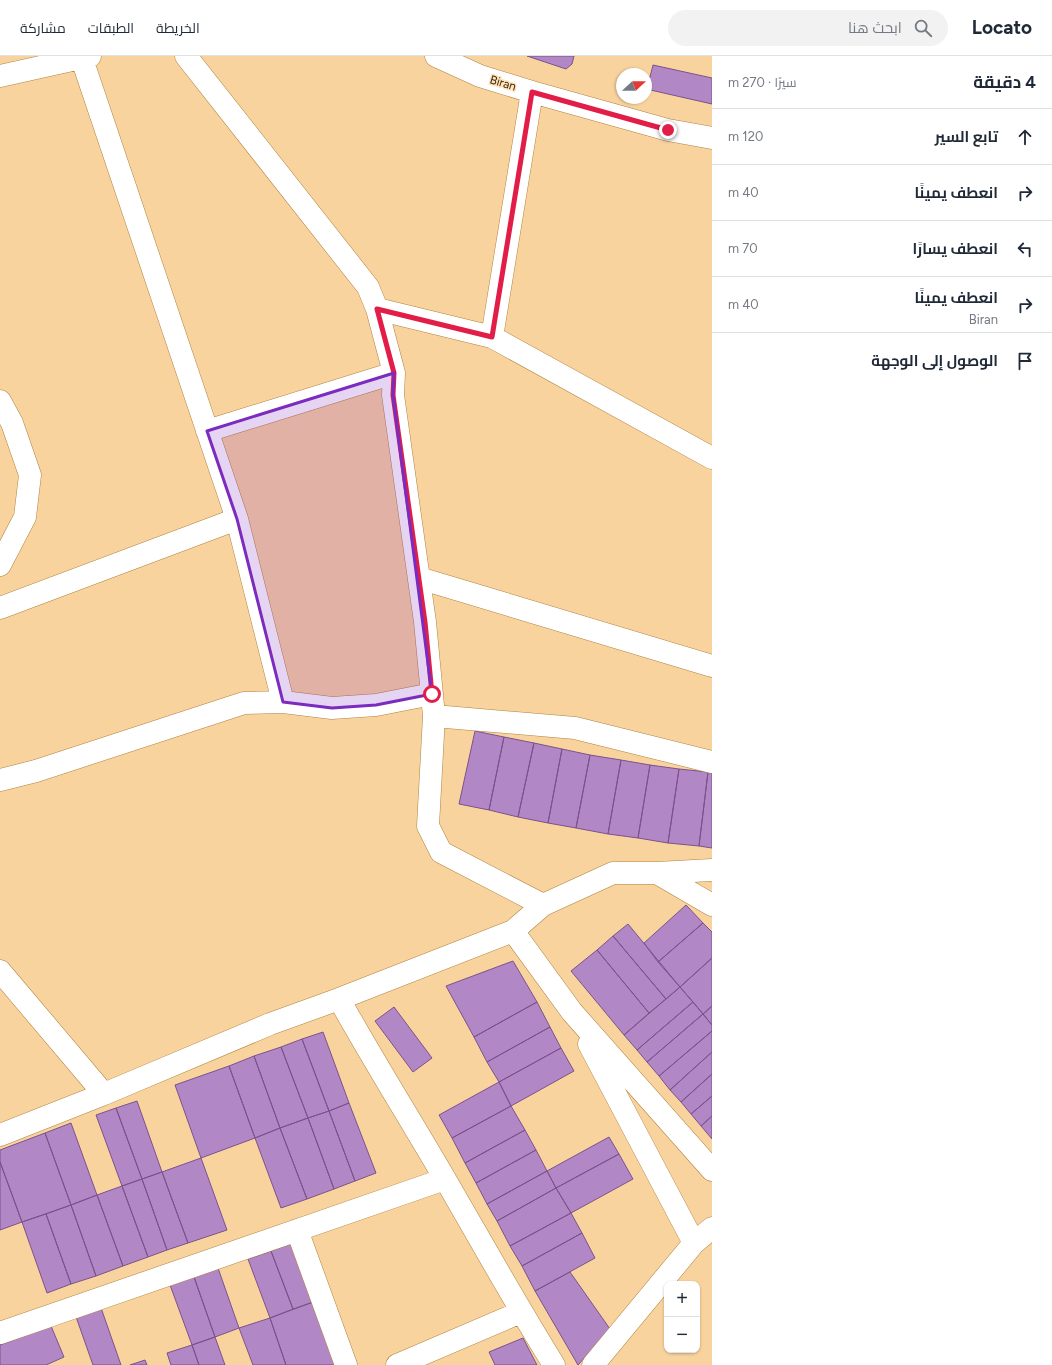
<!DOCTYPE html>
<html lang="ar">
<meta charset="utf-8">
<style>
body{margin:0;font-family:Figtree,Cairo,sans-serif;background:#f2f2f3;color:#1f2937;direction:rtl}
.controls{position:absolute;right:12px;bottom:12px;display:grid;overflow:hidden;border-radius:8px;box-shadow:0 1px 3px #0004}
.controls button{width:36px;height:36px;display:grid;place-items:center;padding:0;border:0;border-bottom:1px solid #e0e1e3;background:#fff;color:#1f2937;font:20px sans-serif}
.compass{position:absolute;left:616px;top:12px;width:36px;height:36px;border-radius:50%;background:#fff;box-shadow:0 1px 3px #0004;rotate:68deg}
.stop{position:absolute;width:12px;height:12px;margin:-9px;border:3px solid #e11d48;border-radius:50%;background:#fff}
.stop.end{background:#e11d48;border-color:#fff;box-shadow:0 1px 4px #0008}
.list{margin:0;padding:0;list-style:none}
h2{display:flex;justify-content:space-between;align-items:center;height:52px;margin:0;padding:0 16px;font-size:17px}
h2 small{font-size:13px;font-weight:400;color:#747a83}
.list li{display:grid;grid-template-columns:26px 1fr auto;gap:12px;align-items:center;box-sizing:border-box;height:56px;padding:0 16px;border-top:1px solid #e0e1e3}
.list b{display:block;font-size:15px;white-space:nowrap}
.list p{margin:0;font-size:13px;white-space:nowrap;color:#747a83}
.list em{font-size:13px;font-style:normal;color:#747a83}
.icon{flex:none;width:22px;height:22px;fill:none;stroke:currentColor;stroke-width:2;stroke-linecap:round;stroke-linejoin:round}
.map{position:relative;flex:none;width:712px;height:1309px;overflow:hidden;direction:ltr}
header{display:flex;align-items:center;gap:24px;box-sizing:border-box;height:56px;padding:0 20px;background:#fff;border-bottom:1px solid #e0e1e3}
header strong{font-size:19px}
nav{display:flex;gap:22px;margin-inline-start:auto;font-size:14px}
.search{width:280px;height:36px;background:#f2f2f3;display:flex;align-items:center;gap:10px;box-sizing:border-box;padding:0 14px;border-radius:22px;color:#747a83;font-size:15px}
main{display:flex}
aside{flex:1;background:#fff}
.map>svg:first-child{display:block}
.building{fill:#b287c5;stroke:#7b528c}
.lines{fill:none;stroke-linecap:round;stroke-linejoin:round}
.minor-casing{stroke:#b08340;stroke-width:23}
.minor{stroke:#fff;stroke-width:22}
.route{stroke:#e11d48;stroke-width:5}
.marked{fill:#7b2cbf;fill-opacity:0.2;stroke:#7b2cbf;stroke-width:3;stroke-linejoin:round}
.labels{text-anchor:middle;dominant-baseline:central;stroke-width:3;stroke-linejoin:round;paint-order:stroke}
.street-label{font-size:12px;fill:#3e2b0e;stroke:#ffe2ba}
</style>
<header>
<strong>Locato</strong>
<div class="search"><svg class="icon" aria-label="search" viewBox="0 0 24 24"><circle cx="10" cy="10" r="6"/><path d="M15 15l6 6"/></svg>ابحث هنا</div>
<nav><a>الخريطة</a><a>الطبقات</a><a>مشاركة</a></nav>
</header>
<main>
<aside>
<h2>4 دقيقة<small>سيرًا · 270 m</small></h2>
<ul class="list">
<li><svg class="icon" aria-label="ahead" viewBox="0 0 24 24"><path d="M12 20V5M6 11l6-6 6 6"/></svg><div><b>تابع السير</b></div><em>120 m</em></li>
<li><svg class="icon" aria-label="right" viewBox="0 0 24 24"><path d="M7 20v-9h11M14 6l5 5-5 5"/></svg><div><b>انعطف يمينًا</b></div><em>40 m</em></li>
<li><svg class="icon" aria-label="left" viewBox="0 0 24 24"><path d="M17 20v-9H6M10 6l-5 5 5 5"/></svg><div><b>انعطف يسارًا</b></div><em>70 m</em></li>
<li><svg class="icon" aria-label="right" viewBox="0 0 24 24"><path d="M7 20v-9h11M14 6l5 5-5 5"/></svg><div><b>انعطف يمينًا</b><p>Biran</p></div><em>40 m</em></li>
<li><svg class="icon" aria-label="arrive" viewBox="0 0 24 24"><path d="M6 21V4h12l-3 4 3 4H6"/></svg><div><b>الوصول إلى الوجهة</b></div></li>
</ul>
</aside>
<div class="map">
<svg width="712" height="1309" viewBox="0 0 712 1309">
<rect width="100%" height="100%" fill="#f9d39e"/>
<path class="building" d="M527 0H574L572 8 566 13Z
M653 9 712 22V48L646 33V20L650 21Z
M475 675 504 681 489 754 459 748Z
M504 681 534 687 518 761 489 754Z
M534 687 562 693 548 767 518 761Z
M562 693 590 699 576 772 548 767Z
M590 699 621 704 608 778 576 772Z
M621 704 650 709 638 782 608 778Z
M650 709 679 713 668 787 638 782Z
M679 713 708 716 699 790 668 787Z
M708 716 712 717V792L699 790Z
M686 849 703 867 658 906 644 887Z
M703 867 712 876V902L680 931 658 906Z
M628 868 680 931 666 943 613 880Z
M613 880 666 943 649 957 597 894Z
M597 894 649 957 624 979 571 915Z
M712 902V950L703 958 680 931Z
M513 905 537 946 474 981 446 930Z
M680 931 693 946 637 994 624 979Z
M537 946 550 971 487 1006 474 981Z
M693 946 703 958 647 1006 637 994Z
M712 950V969L703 958Z
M394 951 432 1002 413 1016 375 965Z
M703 958 712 969V975L659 1020 647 1006Z
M550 971 561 992 499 1026 487 1006Z
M712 975V996L670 1034 659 1020Z
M323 976 349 1047 329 1055 302 983Z
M302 983 329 1055 308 1062 281 991Z
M281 991 308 1062 280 1072 254 1000Z
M561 992 574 1015 511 1050 499 1026Z
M712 996V1018L681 1046 670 1034Z
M254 1000 280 1072 255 1082 229 1010Z
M229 1010 255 1082 201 1102 175 1029Z
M712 1018V1040L691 1058 681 1046Z
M499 1026 511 1050 452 1082 439 1059Z
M712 1040V1060L701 1070 691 1058Z
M137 1045 162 1116 142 1123 116 1052Z
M349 1047 376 1117 355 1125 329 1055Z
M511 1050 525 1074 465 1107 452 1082Z
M116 1052 142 1123 122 1130 96 1059Z
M329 1055 355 1125 334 1133 308 1062Z
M712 1060V1083L701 1070Z
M308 1062 334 1133 307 1143 280 1072Z
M71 1067 97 1139 71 1149 45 1077Z
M280 1072 307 1143 281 1152 255 1082Z
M525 1074 536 1094 476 1127 465 1107Z
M45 1077 71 1149 22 1166 0 1106V1094Z
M609 1081 619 1098 556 1132 547 1115Z
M536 1094 547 1115 487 1148 476 1127Z
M619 1098 633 1123 571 1157 556 1132Z
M201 1102 227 1174 188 1187 162 1116Z
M0 1106 22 1166 0 1174Z
M547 1115 556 1132 497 1165 487 1148Z
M162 1116 188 1187 167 1194 142 1123Z
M142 1123 167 1194 148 1201 122 1130Z
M122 1130 148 1201 123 1210 97 1139Z
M556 1132 571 1157 510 1190 497 1165Z
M97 1139 123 1210 96 1220 71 1149Z
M71 1149 96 1220 71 1228 46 1158Z
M571 1157 582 1177 522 1210 510 1190Z
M46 1158 71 1228 47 1237 22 1166Z
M582 1177 595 1202 535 1235 522 1210Z
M295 1186 316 1245 293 1253 271 1195Z
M271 1195 293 1253 270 1262 248 1203Z
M218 1212 239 1272 215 1281 194 1221Z
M570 1216 610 1273 578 1309 535 1235Z
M194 1221 215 1281 192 1289 170 1229Z
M316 1245 339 1309H286L270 1262Z
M100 1249 121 1309H93L75 1258Z
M270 1262 286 1309H253L239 1272Z
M51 1270 64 1301 46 1309H0V1289Z
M215 1281 225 1309H199L192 1289Z
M523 1282 537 1309H495L489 1296Z
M192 1289 199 1309H171L167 1297Z
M145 1304 147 1309H130Z"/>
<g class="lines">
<g class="minor-casing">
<path id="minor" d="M186 0 368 231 377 253 492 281 712 402
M436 0 480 20 532 36 668 74 712 82
M82 3 237 463 283 646
M0 20 90 0
M377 253 394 317 393 339 425 566 434 660 428 770 441 796 543 849 613 817H657L712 814
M492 281 532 36
M0 345 12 367 30 419 25 461 0 509
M207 375 394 317
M419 522 712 610
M0 552 237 463
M434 660 575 672 712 706
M0 724 36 715 244 647 283 646 332 652 376 649 432 638
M657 817 712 849
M513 875 572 956 712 1114
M0 915 104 1038
M339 943C373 1004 410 1063 445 1123 481 1185 516 1248 554 1309
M589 988 694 1187
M0 1079 104 1038 270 968 339 943 513 875 543 849
M297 1174 346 1309
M0 1277 445 1123
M397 1309 521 1256
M593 1309 694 1187 712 1172"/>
</g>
<use href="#minor" class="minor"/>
</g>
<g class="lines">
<path class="route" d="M432 638 425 566 393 339 394 317 377 253 492 281 532 36 668 74"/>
</g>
<path class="marked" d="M394 317 393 339 432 638 376 649 332 652 283 646 237 463 207 375Z"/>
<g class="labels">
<g class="street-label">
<text transform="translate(503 27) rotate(17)">Biran</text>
</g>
</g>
</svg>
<div class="controls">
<button>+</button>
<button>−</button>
</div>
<svg class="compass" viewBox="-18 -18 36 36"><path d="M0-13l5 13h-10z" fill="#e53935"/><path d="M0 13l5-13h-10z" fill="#747a83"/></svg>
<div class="stop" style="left:432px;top:638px"></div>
<div class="stop end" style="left:668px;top:74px"></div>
</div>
</main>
